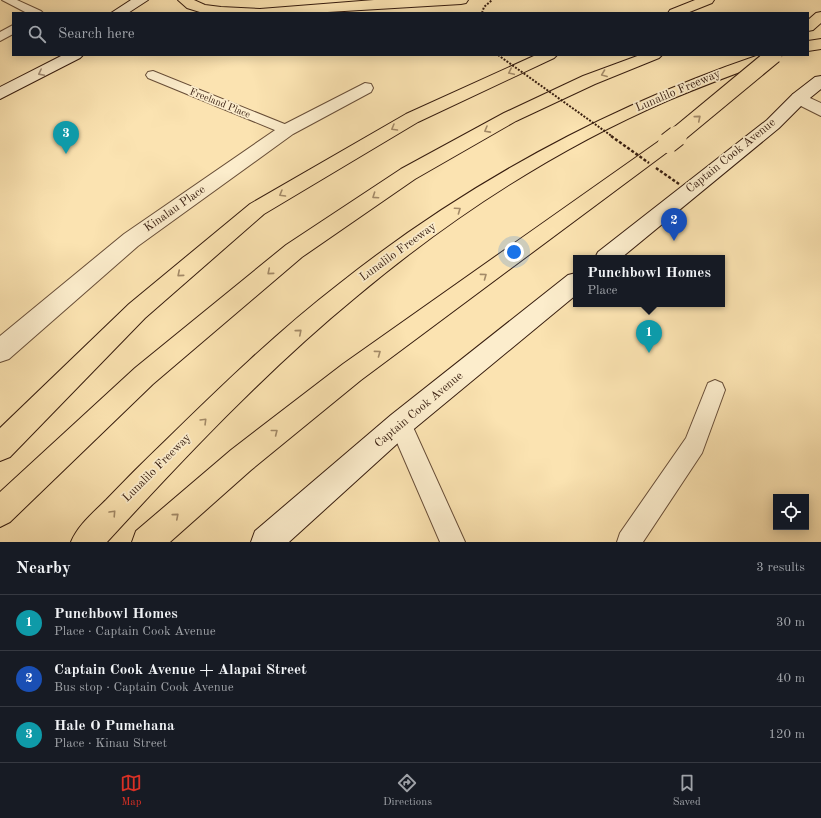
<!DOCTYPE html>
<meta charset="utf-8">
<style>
body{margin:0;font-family:"Old Standard TT",serif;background:#20242c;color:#f1f3f6}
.controls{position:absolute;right:12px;bottom:12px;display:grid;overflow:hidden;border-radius:0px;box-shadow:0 2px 10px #0003}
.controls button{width:36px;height:36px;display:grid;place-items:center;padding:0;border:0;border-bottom:1px solid #363941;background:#171b24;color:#f1f3f6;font:20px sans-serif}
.you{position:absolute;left:514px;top:252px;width:14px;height:14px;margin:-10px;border:3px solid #fff;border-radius:50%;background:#1a73e8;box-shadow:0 0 0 6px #1a73e833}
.badge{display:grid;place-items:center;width:26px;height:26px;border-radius:50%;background:#d93025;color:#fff;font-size:13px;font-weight:700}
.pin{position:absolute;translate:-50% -33px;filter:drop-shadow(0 1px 2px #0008)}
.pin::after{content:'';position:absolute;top:21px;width:14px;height:12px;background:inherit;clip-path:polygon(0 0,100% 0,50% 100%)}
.popup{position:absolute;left:573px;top:255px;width:152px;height:52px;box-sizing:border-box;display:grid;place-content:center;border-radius:0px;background:#171b24;filter:drop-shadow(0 1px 3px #0005);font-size:13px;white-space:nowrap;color:#9ea1a6}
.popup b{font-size:15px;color:#f1f3f6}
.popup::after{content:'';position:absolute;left:50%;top:100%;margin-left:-8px;border:8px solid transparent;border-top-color:#171b24}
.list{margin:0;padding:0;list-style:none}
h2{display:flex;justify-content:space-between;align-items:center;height:52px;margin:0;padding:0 16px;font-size:17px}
h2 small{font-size:13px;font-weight:400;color:#9ea1a6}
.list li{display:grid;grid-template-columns:26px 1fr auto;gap:12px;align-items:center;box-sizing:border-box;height:56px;padding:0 16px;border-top:1px solid #363941}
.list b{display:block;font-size:15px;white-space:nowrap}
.list p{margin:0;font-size:13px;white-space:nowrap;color:#9ea1a6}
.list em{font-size:13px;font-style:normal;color:#9ea1a6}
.icon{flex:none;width:22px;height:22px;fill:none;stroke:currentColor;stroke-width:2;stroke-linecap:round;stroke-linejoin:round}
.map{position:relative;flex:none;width:821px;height:542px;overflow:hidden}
.search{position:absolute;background:#171b24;box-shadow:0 2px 10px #0003;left:12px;right:12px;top:12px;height:44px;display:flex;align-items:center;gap:10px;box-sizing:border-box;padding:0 14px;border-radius:0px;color:#9ea1a6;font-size:15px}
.sheet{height:220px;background:#171b24}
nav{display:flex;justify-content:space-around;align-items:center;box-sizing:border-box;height:56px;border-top:1px solid #363941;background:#171b24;font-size:11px;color:#9ea1a6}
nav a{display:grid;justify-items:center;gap:2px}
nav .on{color:#d93025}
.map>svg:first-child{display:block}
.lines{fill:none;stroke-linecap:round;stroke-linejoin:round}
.lane-casing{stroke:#684e38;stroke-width:2}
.street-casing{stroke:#684e38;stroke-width:2}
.secondary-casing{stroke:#371d0f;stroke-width:2}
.highway-casing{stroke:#371d0f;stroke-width:2}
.path{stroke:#371d0f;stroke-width:2;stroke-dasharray:2 1.5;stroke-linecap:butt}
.lane{fill:#fcedcc;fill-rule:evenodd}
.street{fill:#fcedcc;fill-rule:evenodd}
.secondary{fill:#fcedcc;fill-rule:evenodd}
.highway{fill:#fbe3b1;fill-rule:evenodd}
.highway-bridge-far1-casing{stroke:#371d0f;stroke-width:18;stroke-linecap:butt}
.highway-bridge-casing{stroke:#371d0f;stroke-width:22;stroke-linecap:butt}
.path-bridge-far1{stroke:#371d0f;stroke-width:2;stroke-dasharray:2 1.5;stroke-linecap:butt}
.path-bridge{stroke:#371d0f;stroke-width:2.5;stroke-dasharray:3 2;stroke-linecap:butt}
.highway-bridge-far1{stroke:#fbe3b1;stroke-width:16}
.highway-bridge{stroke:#fbe3b1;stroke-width:20}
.oneway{stroke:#a38a68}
.oneway2{stroke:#a38f77}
.labels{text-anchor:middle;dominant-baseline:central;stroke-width:3.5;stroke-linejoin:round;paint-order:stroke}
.far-street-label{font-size:10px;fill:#371d0f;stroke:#fcedcc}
.street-label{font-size:12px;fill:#371d0f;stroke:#fcedcc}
</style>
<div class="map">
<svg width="821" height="542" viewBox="0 0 821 542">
<rect width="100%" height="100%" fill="#fbe3b1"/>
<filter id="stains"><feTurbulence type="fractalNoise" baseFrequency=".005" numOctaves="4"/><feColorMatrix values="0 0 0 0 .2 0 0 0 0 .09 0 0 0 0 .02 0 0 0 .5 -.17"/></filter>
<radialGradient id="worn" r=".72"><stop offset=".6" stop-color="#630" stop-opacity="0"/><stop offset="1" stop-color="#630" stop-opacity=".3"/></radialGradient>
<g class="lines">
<g class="lane-casing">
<path id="lane" d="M2 0H17L41 11 43 13H27Z
M13 25V34L0 41V32Z
M153 71 292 127 294 130 292 133 287 135 282 133 148 78 146 75 148 72Z
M715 380 722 383 725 390 702 453 643 542H617L620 533 686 438 708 383Z
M400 413 408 416 465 542H440L389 424 392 416Z"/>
</g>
<g class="street-casing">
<path id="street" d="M365 83 371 84 373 88 371 92 293 134 138 246 9 359 0 362V336L124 234 281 126Z
M799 93 821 103V116L793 102 791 98 793 94Z"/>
</g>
<g class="secondary-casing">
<path id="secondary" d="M131 0H148L128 13H111Z
M63 55H83L80 58 0 99V87Z
M821 76V89L805 102 779 128 621 258H595L598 252 767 120 793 94 815 77Z
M576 273V295L409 433 289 542H251L255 531 391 415 568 275Z"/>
</g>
<g class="highway-casing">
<path id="highway" d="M178 0H194L205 5 221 7 260 9 374 0H468L466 3 461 4 311 13H203L187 8Z
M695 0H714L712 3 687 13H668L670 10Z
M821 12V23L813 30 808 31V20L816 13Z
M821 39V49L808 51V41Z
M536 55H557L554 58 418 122 264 214 145 318 10 457 0 461V428L129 304 250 204 406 114Z
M640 55H662L659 58 595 84 516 121 415 179 302 257 153 384 10 522 0 527V492L135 368 286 245 401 169 504 113 583 76Z
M759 55H782L779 58C742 71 705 85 669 100 556 149 450 218 356 297 266 371 185 457 107 542H71C78 525 93 513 106 500 125 480 144 461 164 442 220 387 277 332 339 284 465 184 607 107 759 55Z
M668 137 674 139 677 143 674 147 361 380 251 470 170 542H132L136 531 231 450 343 364 662 139Z"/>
</g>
<path class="path" d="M482 13 484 7 492 0"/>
<use href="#lane" class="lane"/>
<use href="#street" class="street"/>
<use href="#secondary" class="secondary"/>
<use href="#highway" class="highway"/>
<g class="highway-bridge-far1-casing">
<path id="highway-bridge-far1" d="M675 137 774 55"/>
</g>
<g class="highway-bridge-casing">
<path id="highway-bridge" d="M668 143 677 136"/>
</g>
<path class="path-bridge-far1" d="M498 55 613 137"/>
<path class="path-bridge" d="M611 136 649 163
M656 168 679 184"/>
<use href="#highway-bridge-far1" class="highway-bridge-far1"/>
<use href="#highway-bridge" class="highway-bridge"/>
</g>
<defs><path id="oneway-chevron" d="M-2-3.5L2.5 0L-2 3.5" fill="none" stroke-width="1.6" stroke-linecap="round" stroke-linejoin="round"/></defs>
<g class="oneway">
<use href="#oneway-chevron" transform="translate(511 72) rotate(155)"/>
<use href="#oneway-chevron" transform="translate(604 74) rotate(159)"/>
<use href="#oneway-chevron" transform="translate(698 118) rotate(-40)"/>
<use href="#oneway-chevron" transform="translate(394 128) rotate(150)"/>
<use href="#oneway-chevron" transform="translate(487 130) rotate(151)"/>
<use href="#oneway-chevron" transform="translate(282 194) rotate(150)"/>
<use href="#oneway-chevron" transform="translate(375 196) rotate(146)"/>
<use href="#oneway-chevron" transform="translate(458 210) rotate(-35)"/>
<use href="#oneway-chevron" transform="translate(270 272) rotate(140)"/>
<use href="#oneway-chevron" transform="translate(180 274) rotate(140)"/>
<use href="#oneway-chevron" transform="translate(484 276) rotate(-36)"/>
<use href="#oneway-chevron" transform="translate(299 332) rotate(-41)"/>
<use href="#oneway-chevron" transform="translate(378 353) rotate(-36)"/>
<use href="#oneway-chevron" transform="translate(204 421) rotate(-45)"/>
<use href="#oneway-chevron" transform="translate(275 432) rotate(-38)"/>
<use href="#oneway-chevron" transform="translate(113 513) rotate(-47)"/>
<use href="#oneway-chevron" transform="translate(176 516) rotate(-41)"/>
</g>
<use class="oneway2" href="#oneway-chevron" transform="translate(41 73) rotate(153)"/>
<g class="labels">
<g class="far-street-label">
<text transform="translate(220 103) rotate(22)">Freeland Place</text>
</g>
<g class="street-label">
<text transform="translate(678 91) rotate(-23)">Lunalilo Freeway</text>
<text transform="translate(731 156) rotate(-39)">Captain Cook Avenue</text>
<text transform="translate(175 209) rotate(-35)">Kinalau Place</text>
<text transform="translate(398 252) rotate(-36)">Lunalilo Freeway</text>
<text transform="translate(419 410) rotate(-40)">Captain Cook Avenue</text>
<text transform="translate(157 468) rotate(-45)">Lunalilo Freeway</text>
</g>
</g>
<rect width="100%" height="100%" filter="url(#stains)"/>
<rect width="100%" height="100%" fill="url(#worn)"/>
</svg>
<div class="controls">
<button><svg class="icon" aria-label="locate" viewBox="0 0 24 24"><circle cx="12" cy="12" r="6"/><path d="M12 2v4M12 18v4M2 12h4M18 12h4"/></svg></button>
</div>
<div class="you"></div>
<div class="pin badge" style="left:649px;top:353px;background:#0f9aa8">1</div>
<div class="popup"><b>Punchbowl Homes</b>Place</div>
<div class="pin badge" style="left:674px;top:241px;background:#1a4fb4">2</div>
<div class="pin badge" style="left:66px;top:154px;background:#0f9aa8">3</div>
<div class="search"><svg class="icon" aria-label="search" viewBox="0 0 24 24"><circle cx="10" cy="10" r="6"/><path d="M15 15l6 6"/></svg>Search here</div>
</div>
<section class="sheet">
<h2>Nearby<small>3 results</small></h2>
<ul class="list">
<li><span class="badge" style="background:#0f9aa8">1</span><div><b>Punchbowl Homes</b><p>Place · Captain Cook Avenue</p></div><em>30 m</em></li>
<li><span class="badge" style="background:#1a4fb4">2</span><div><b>Captain Cook Avenue + Alapai Street</b><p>Bus stop · Captain Cook Avenue</p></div><em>40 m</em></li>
<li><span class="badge" style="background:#0f9aa8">3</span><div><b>Hale O Pumehana</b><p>Place · Kinau Street</p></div><em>120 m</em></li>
</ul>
</section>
<nav>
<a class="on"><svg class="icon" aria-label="map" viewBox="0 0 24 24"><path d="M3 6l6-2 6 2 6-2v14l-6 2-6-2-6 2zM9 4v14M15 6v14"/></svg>Map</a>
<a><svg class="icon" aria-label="directions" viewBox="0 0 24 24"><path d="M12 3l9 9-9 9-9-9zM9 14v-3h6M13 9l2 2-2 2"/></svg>Directions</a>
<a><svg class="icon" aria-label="saved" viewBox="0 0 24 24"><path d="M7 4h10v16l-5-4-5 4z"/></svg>Saved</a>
</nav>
